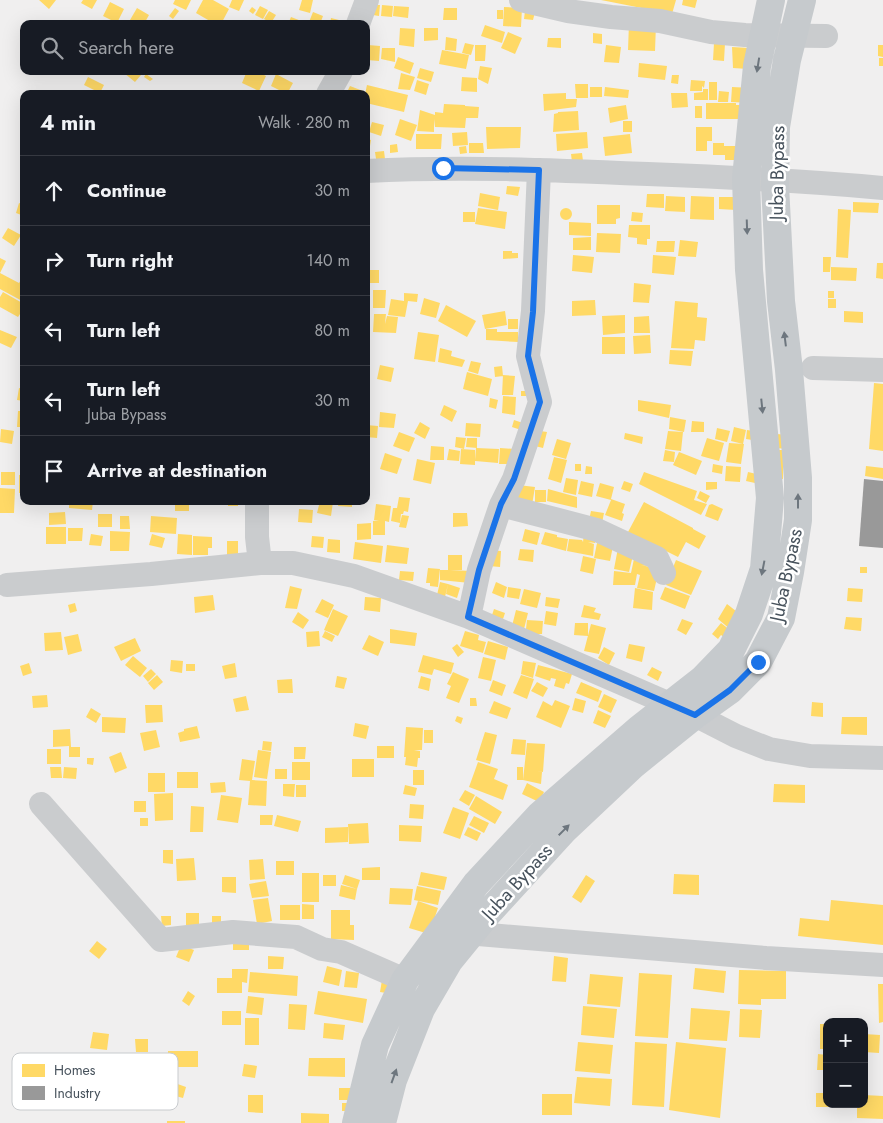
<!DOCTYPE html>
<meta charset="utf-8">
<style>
body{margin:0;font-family:Jost,sans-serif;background:#20242c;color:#f1f3f6}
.controls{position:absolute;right:15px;bottom:15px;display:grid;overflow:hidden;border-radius:10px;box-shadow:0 5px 20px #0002}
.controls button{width:45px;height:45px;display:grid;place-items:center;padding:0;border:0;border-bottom:1px solid #363941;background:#171b24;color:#f1f3f6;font:25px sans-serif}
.stop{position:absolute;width:15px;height:15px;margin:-11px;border:4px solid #1a73e8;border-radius:50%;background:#fff}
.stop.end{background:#1a73e8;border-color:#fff;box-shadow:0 1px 5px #0008}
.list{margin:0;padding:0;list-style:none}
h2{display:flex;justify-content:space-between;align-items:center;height:65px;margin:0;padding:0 20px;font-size:21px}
h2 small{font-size:16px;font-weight:400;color:#9ea1a6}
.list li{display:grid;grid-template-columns:32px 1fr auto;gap:15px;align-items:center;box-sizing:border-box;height:70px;padding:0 20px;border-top:1px solid #363941}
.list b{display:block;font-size:19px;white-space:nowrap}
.list p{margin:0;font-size:16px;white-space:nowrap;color:#9ea1a6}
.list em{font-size:16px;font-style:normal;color:#9ea1a6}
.icon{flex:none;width:28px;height:28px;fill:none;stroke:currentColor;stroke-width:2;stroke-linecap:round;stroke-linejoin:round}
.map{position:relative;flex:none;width:883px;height:1123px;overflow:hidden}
.search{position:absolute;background:#171b24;box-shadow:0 5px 20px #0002;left:20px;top:20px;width:350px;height:55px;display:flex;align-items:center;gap:12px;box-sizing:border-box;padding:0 18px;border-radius:10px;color:#9ea1a6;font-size:19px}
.panel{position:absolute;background:#171b24;box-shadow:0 5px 20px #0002;left:20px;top:90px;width:350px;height:415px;border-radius:10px}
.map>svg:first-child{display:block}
.homes{fill:#ffd966}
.industry{fill:#999}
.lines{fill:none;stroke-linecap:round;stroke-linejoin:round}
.minor{stroke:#caccce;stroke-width:24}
.primary{stroke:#c6cacd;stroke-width:28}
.oneway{fill:#6d767e}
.route{stroke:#1a73e8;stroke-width:6}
.labels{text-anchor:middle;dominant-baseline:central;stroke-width:5;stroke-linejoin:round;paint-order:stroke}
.street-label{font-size:19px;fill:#47525c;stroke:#fff}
.key{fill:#fff;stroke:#c8cbce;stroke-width:1}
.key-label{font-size:14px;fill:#47525c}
</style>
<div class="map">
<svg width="883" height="1123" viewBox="0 0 883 1123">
<rect width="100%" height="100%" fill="#f0efef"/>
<path class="homes" d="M39 0H56L49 9Z
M83 0H97L92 9 81 3Z
M175 0H191L186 10 173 4Z
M203 0H213L229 9 221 24H215L196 13Z
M232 0H244L239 11 229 7Z
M302 0H313L310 13 299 10Z
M601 0H676L672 14Z
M683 0H697L695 8 682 5Z
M110 2 124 9 117 23 103 16Z
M374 5H380L379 16 373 15Z
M382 5 393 6 392 17 381 16Z
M260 6 268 10 263 19 255 15Z
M394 6 409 7 408 18 393 16Z
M252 7 256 10 253 14 249 11Z
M504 7 522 8 521 27 503 26Z
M137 8 149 15 144 24H137L130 20Z
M175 8 179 11 173 19 169 16Z
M444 8H457V20H443Z
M497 10H503V19H497Z
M269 11 276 15 271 23 264 19Z
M525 11 535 12 533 20 524 19Z
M313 12 323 16 320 24 309 22Z
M291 17 309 24H288Z
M331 18 339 20 338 24H330Z
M629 23 656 24 655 51 628 50Z
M485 25 505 32 502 43 481 36Z
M400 28 415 29 414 47 399 45Z
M424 28H438V40L424 41Z
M508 32 522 38 515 54 501 48Z
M593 33 602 34V44L593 43Z
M446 37 457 39 456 51 445 50Z
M548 38H561V48L547 47Z
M465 43 474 45 471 55 462 53Z
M714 43H725L724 61 713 60Z
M368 45 380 46 379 61 367 60Z
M475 45H486L485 61H475Z
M606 45 621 47 619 63 604 62Z
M878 45H883V57L878 56Z
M732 47 749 48 748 69 733 68Z
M382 48H395V62L381 59Z
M442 50 469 55 466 69 439 64Z
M398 57 414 63 410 74 394 68Z
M879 58H883V66H879Z
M639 63 667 66 665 80 638 77Z
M480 66 492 68 488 84 478 79Z
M420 68 434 72 431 82 417 78Z
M125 71H136L141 75 135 82 124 73Z
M247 71H256L266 76 259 91 242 83Z
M401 73 415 77 410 90 398 89Z
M146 74 153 79 150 81 144 77Z
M276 74 293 83 287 94 271 86Z
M672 75H679L678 84 671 83Z
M88 77 104 85 100 93 84 85Z
M462 77 477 78V92L461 91Z
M417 80 429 84 426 95 414 91Z
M691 80 705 81 704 88 702 86V91H690Z
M709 82H717V100H709Z
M575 84H588V98H576Z
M367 85 408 95 404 112 366 103 365 94Z
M350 86 363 91 362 94H346Z
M590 87H602V97H590Z
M605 87 629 90 628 98 604 96Z
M732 87 752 88 751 103 731 102Z
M703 89H708V100H694V93L703 92Z
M188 90 199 91 198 94H187Z
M719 91 729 92 728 102H718Z
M566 93V99H577L576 107 544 111 543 94Z
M671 93H687L688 107 672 108Z
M706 103H736V105H747V119H706Z
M444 104 465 105V106L479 107 478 118H466L465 128 435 127 434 119V132L417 131 420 110 435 115V112L443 113Z
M626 105 628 119 610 123 608 108Z
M695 106H702V118H695Z
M578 111 579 130 553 132 554 114 558 113V112Z
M400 119 417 125 411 141 395 135Z
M623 121H632V132H623Z
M372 122 384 125 381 136 369 132Z
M486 127H521L520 148 487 149Z
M696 127H712V141H707V151H696Z
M467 132 468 145 453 146 452 133Z
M587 132 588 148 557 151 556 134Z
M416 134H442L441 149H416Z
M630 134 632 153 605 156 603 137Z
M366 139 371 140 369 152 366 151Z
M469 143H483L484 153H469Z
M713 143H724V146H744V160H725V155H713Z
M397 144 398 152 390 153V145Z
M466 146 467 153 460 154 459 147Z
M384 151 385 159H376L375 152Z
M582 153 583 161 572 162 571 154Z
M507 186 520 187 518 196 506 194Z
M480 193 500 197 498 210 478 206Z
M647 194H664V208L646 207Z
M666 196 685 197V212L665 211Z
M691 196 714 197V220L690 219Z
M719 197H736V210L719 209Z
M853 202 879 203 878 213 853 212Z
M19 203 24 205V216L16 213Z
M597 205H620V218L616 219V224H597Z
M560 214a6 6 0 1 1 12 0a6 6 0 1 1-12 0Z
M478 208 507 212 505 229 475 224Z
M838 209 851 210 848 258 836 257Z
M463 212H475V222H463Z
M632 212 643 213 642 222 631 221Z
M569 222 591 223V236L569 235Z
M629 225H650V239H647V245L637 244V238L628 237Z
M8 228 21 235 14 246 2 238Z
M597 233 621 234 620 253 596 252Z
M591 237V250H573V238Z
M680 240 698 242 696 257 678 256Z
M657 241H675L674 252H656Z
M503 251H512V253H518V258L503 259Z
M573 255 594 257 592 273 572 271Z
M653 255 676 257 674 275 652 273Z
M823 257H831L830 272H823Z
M0 258 6 261 0 273 19 283 24 275V302L0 289Z
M877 263H883V279L876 278Z
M831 267 857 268 856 281 831 280Z
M366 270H379V283H369V285H366Z
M634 283 651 285 649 303 633 302Z
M373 290H386L385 308H373Z
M828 291H834V298H828Z
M3 292 24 304V308L18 317 0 307V297Z
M404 293 418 294 417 302 408 301 405 317 388 315 391 299 404 301Z
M366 296H370L368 324H366Z
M424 298 440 303 436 318 420 314Z
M828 299H836V308H828Z
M595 300 596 315 572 316V301Z
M675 301 698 303 697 317 707 318 705 341 695 340 694 349 671 348Z
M446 305 476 321 467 337 438 321Z
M505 311 507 325 485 329 482 315Z
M844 311 863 312V323L844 322Z
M374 314H386L385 324 387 316 398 317 396 333 373 332Z
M625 315V333L603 335 602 316Z
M649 316 650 333H634V317Z
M508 319H518V329H508Z
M486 329H497V332H518V342L486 340Z
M0 330 17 337 11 348 0 343Z
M418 332 439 335 435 362 414 359Z
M650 335 651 353 634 354 633 336Z
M602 337H625V354H602Z
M440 348 452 351 451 356 465 360 462 367 438 362Z
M670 350 693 351 691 366 669 364Z
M471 361 481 363 478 374 468 371Z
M380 365 394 368 391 382 377 379Z
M502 366 503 376 495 377 494 367Z
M467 372 492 379 488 396 463 389Z
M503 375 515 376 513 395H502Z
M874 383 883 384V451L869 449Z
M19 388 24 389V401L17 400Z
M521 391H528V396H521Z
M503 396 516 397 515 415 502 413Z
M490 398 498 400 496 409 489 407Z
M638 400 671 405 669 418 638 411Z
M444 405 457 411 452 422 440 415Z
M18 411H24V427H17Z
M380 412 396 414 394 428 379 427Z
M670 417 686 420 684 432 669 429Z
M514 420 523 423 521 430 512 427Z
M692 421 704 422V432H691Z
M420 422 430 428 425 439 414 433Z
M466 423 481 424 480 437 465 436Z
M366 425 378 426 377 438 366 437Z
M734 427 746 430 743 444 731 441Z
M717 428 730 431 727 442 715 439Z
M1 429 14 431 12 444 0 442Z
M534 430 547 432 543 448 531 445Z
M747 430 760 432 759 441 746 439Z
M668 431 683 432 681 451 665 449Z
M399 432 415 438 409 452 393 446Z
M625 433 643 437 642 444 624 439Z
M776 434 790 435 789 449 775 448Z
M456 437 466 438 464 449 455 447Z
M467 438H477V448L466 447Z
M707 438 724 443 719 461 701 456Z
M557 439 571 443 566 459 552 455Z
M729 443 744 444 741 464 726 462Z
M431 446 444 447V460H430Z
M476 448 499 449 498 463 475 461V465L460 464 461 449 475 450V460Z
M500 448 515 449 514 464H499Z
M449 449 460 451 459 461 447 460Z
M665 450 675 452 674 462 663 461Z
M772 450H783V479H778Z
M679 452 702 461 696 475 673 465Z
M385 453 402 459 397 474 380 469Z
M554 457 567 460 561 483 548 479Z
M417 459 435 463 431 484 413 480Z
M575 464H581V471H575Z
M713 464 723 466 722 474 712 472Z
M586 466 592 467V474H585Z
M726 466 741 467 740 482 725 481Z
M866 466 883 468V479L865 476Z
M1 472H15V485H1Z
M644 472 697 491 694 500 707 504 701 515 639 484Z
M748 472 770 477 768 486 746 481Z
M19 475H24V493H19Z
M566 478 578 480 576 495 563 492Z
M581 481 594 484 592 497 578 494Z
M624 481 633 484 630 492 621 489Z
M706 482H717V489L706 490Z
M600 483 614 487 611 499 625 504 622 513 624 514 622 521 605 515 611 500 596 496Z
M518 485 535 487 532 505 516 503Z
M0 488 15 489 14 513H0Z
M548 489 577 497V508L547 501Z
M535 490H546V502H535Z
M700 491 710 496 706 503 697 498Z
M399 497 410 498 408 512 404 511 403 514H401L400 523 391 521 393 508H397Z
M69 501H93L92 510 69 508Z
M175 501H189V511H175Z
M190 501H199V504H190Z
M228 501H238V506H228Z
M320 501 333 502 331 516 317 513Z
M339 501H352V507L338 506Z
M644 502 693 528V529L706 536 699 549 686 542 678 557 628 532Z
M376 504 391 506 389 522 385 521V535H373V521L379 520H374Z
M712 504 723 509 718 521 705 516 709 505Z
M299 509 313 510 312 523 298 522Z
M591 511 604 513 601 528 588 525Z
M65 512 66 524 49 525V513Z
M453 513H467L468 526 453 527Z
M98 514H112V527H98Z
M402 515 409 516 406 528 399 527Z
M120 516H129L130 529H120Z
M151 516 177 518 176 534 150 532Z
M371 523V539L357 540V524Z
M46 527H66V544H46Z
M68 528H83L82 541H68Z
M525 529 540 533 537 545 522 541Z
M110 531 130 532 129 551H110Z
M545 532 557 535V537L568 539 566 551 541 544Z
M584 533 596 534 595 543 588 542 594 544 593 556 567 551 569 539 582 540 583 542Z
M91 534 103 536 101 546 89 545Z
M152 534 165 538 162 548 149 545Z
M178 534 192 535V555L177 554Z
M193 536 212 537V548H208V555H193Z
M312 536 324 537 323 548 311 547Z
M328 539 340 540V553L327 552Z
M227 541H238V556H227Z
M355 542 383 546 381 563 353 559Z
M597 543 613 546 610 561 594 558Z
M387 545 409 548 407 564 385 562Z
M618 548 634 551 629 572 614 569Z
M520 549 534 550 533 562 518 560Z
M490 550 501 551 500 567 489 566Z
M635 554 648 566 641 565 659 569 654 591 637 588 640 575 637 574 635 585H613L614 571 631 573Z
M448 555H462V570H450L471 571 470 583 440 580V570H448Z
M583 556 596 559 593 574 580 571Z
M676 560 702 571 691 595 666 585Z
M860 567H867V573H860Z
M428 568 440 569 438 587 430 586V583H426Z
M400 571 414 572 413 581 399 580Z
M440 582 448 584 445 597 437 595Z
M496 582 507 587 504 598 492 593Z
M448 584 460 588 457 598 446 594Z
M290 586 302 589 297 609 285 608Z
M508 587 521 589 519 599 507 597Z
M665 587 690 596 685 609 660 599Z
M635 588 653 592 652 610 633 608Z
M848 588 863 589 862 602 847 601Z
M524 589 541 593 537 608 520 604Z
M213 595 215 610 195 613 194 597Z
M365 597 381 598 380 612 364 610Z
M546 597 560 599 558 608 545 606Z
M322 599 334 605 328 618 315 612Z
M75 603 77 611 70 613 68 605Z
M727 604 741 615 731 630 718 619Z
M584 605 596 608 594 612 601 614 599 620 581 617Z
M333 609 348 616 338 636 324 630Z
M494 609 505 613 503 619 492 615Z
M516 610 528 613 524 629 512 626Z
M546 611 558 613 556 626 544 624Z
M298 612 309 620 303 629 292 622Z
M846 617 862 618 861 631 844 629Z
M682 619 693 623 686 635 677 630Z
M527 620 543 621 542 634H535L526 629Z
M575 623H588V636L574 635Z
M721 623 735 634 729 641 721 635 718 639 712 634Z
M591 624 606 628 599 654 584 651Z
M390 629 417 633 415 646 390 643Z
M319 631 320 646 307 647 306 632Z
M325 631 335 636 332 642 322 637Z
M465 631 479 635 478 640 486 642 483 653 460 646Z
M61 632 63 650 45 651 44 633Z
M78 634 82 651 68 655 64 637Z
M369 635 384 642 378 656 362 649Z
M135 638 141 651 121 661 114 647Z
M488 641 508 647 505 660 484 654Z
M457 644 464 652 458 657 452 648Z
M629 644 645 647 642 662 626 658Z
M604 647 615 653 609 665 598 658Z
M423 655 454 663 451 674 434 669 432 675 418 672Z
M133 656 147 668 140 677 125 665Z
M483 657 496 660 491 681 478 678Z
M171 660 183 661 182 673 170 671Z
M523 661 536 663 533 678 521 674Z
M29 663 32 673 23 676 20 666Z
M235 663 237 677 225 679 222 666Z
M186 664H195V671H186Z
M538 665 572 674 569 684 566 683 564 689 554 686 556 679 551 678 550 681 535 676Z
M652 667 662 672 658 681 647 675Z
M151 669 156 674 148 682 143 676Z
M453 672 469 679 459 703 446 698 451 686 447 684Z
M157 675 163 682 154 690 148 683Z
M521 675 534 679 527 699 513 693Z
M337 676 347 678 344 689 335 687Z
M421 676 431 679 429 691 418 688Z
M292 679 293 693H278L277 680Z
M493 680 506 685 502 696 489 691Z
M537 682 548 688 543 697 531 691Z
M581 682 602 691 598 702 576 693Z
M604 694 617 700 611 713 598 707Z
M47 695 48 707 33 708 32 696Z
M246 696 249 710 236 712 233 699Z
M470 698H476L477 706H470Z
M575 698 586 701 583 713 572 710Z
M555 700 570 706 561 728 536 717 543 701 552 706Z
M494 701 511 708 507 719 489 713Z
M812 702 823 703V717L811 716Z
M145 705H162L163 722 146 723Z
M91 708 101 714 96 723 86 717Z
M598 710 611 716 605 728 593 723Z
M457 716 463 718 461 724 455 721Z
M102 717 126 718 125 733 102 732Z
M842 717H867V735L841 734Z
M355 723 369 726 366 739 353 736Z
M197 726 200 738 180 742 178 733 184 731V729Z
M406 727 423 728 422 750H414L420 751V758H418L417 767 405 765 406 757H404Z
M70 729 71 747H80V757H69V746L53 747V730Z
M156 730 160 747 144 751 140 733Z
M424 730H433V743H424Z
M485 732 497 735 490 764 476 760Z
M513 739 526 740 525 755 511 754Z
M263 741 272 742 271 751 262 750Z
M527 743 545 744 543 772 537 771 542 772 541 784 523 780Z
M377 746H394V758H377Z
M294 747H306L305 759H294Z
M47 749H61V764H47Z
M258 750 271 752 267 779 254 777Z
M121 752 127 768 115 773 109 757Z
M87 758H94L93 765 87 764Z
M242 759 255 761 252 780 267 781 266 806 248 805 250 781 239 780Z
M352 759H374V777H352Z
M292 762H310V780H292Z
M478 762 498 769 494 779 508 785 503 800 469 787Z
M50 767H61L62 778H51Z
M64 767 77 768 76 779 63 778Z
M517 767H523V780H517Z
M275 769H287V779H275Z
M413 770H424V785H413Z
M177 772H198V788H177Z
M148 773H165V792H148Z
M225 782 226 792 211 793 210 783Z
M527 783 544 792 539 802 522 794Z
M283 784H295L294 797 283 796Z
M774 784 805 785V803L773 802Z
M296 785H306V797H296Z
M405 785 417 788 415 796 403 794Z
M465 790 475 795 469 806 459 800Z
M173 793V820L155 821 154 794Z
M221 795 242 798 238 823 217 820Z
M476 796 502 812 495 824 469 809Z
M134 801H146V812H134Z
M410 804 424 805 423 819 409 818Z
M191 806 204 807 203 832H190Z
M453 807 469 813 460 839 443 833Z
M260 815H273L272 825H260Z
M277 815 301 821 298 832 274 826Z
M474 816 489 823 484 833 469 825Z
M140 818H148V826H140Z
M368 823 369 843 349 844 348 824Z
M399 825 422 826 421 842 399 841Z
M348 827V842L325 843V828Z
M468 827 481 833 477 841 464 835Z
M163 850H173V864L163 863Z
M194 858 196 880 177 881 176 859Z
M263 859 265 879 250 880 249 860Z
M276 861H294V875H276Z
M380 867V880H362V868Z
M421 872 447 877 444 890 418 885Z
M302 873H319V902H302Z
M674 874 699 875V895L673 894Z
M323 875H336V886H323Z
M345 875 360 880 357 889 342 884Z
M586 875 595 881 581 903 572 897Z
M222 877H236V893L222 892Z
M266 881 269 896 252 898 249 884Z
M341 885 357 889 355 900 339 896Z
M417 886 441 891 438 905 414 900Z
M390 888 413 889 411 905 389 904Z
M268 898 272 921 257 924 253 900Z
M831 900 883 905V945L798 936 800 918 829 921Z
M418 901 438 908 429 934 409 928Z
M302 904 314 905V919H302Z
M280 905H300V920H280Z
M331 910H350V925H354V940L331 939Z
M186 913H199V926L186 925Z
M161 916H171V925L162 926Z
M212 916H221V927H212Z
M233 938H249V950H233Z
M97 941 107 949 99 959 89 951Z
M181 945 194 950 189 962 176 957Z
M268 956 284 957 283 969H268Z
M554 956 568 958 566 982 552 981Z
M327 966 342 970 339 986 323 982Z
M695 968 726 971 724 993 693 989Z
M232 969H248L247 983 242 982V993H217V978H232Z
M739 970 786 971V999H761V1005L738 1004Z
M346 971 359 973 357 988 344 987Z
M250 972 298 976 297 996 248 992Z
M639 973 672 975 668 1038 635 1036Z
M590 974 623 977 620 1007 587 1004Z
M382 980 399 995 380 992Z
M878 984H883V1022L879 1023Z
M188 991 195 996 189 1006 182 1001Z
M318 991 367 999 363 1023 314 1014Z
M248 996 264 998 262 1015 246 1013Z
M289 1004 307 1005 305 1030 288 1029Z
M583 1006 617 1009 614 1038 581 1035Z
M691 1008 730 1011 727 1041 689 1039Z
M740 1009 762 1010 760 1038 739 1037Z
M222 1011H241V1025H222Z
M245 1018H259V1045H245Z
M324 1023 345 1025 343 1040 323 1038Z
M820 1024H827V1049H820Z
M93 1032 109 1034 107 1050 90 1048Z
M864 1034 880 1035 879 1053 864 1052Z
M135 1039H148V1052H136Z
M578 1042 613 1045 610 1074 575 1071Z
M635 1042 667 1044 664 1107 632 1105Z
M676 1042 726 1048 720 1118 669 1110Z
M168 1051H198V1067H168Z
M818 1054 827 1055V1070H817Z
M309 1058H345V1077L308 1076Z
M244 1064 257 1066 255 1078 242 1076Z
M577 1077 612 1079 610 1106 574 1103Z
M172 1082 186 1087 183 1098 168 1094Z
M339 1088H351V1100H339Z
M816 1093H827V1104H834V1107H816Z
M542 1094H572V1115H542Z
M248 1095H263V1113L248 1112Z
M864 1095 883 1096V1119L857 1118V1104H864Z
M342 1103H352V1111H342Z
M301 1113 329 1114V1123H301Z
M167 1121H185V1123H167Z"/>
<path class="industry" d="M864 479 883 481V548L859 546Z"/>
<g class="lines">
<path class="minor" d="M521 0 568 11 611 17 660 21 711 32 745 35 826 36
M358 24 367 0
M328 94 341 71
M366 171C460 166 554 170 648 174 726 177 805 181 883 188
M813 368 883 370
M257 501V537L260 563
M501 505 597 530 657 558 664 573
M7 585 151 574 260 563H293L354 576 469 617 695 715 736 736 769 749 810 756 883 758
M469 617 479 570 501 505 514 479 540 402 528 356 533 311 539 170
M41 804 161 940 233 932 296 937 322 949 341 952 405 980
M478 934 766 958 883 965"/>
<path class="primary" d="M356 1123 375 1045 405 980 476 884 540 815 639 729 703 679 731 650 749 614 764 569 770 498 749 270 746 178 757 66 771 0
M382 1123 393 1080 421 1009 449 961 489 912 564 830 633 765 695 715 730 690 758 662 781 618 790 572 798 520V478L789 370 781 301 775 185 776 127 787 60 802 0"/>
</g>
<defs><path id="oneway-solid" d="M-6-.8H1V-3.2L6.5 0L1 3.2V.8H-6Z" transform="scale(1.25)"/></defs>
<g class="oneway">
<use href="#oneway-solid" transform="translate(758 65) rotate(99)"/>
<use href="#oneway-solid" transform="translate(747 227) rotate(88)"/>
<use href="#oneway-solid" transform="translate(785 339) rotate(-97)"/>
<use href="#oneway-solid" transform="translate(762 406) rotate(84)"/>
<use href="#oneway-solid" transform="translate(798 501) rotate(-90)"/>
<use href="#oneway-solid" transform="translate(763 568) rotate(101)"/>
<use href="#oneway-solid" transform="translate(564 830) rotate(-45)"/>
<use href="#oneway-solid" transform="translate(394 1076) rotate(-70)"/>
</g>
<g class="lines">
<path class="route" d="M443 168 539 170 533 312 528 356 540 402 514 479 501 504 479 570 468 617 695 715 730 690 758 662"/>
</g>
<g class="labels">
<g class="street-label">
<text transform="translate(777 173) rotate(-89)">Juba Bypass</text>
<text transform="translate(786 575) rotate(-78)">Juba Bypass</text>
<text transform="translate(517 882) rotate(-48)">Juba Bypass</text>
</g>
</g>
<rect x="12" y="1053" width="166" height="57" rx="8" class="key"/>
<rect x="22" y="1064" width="23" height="13" fill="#ffd966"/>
<rect x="22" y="1086" width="23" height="14" fill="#999"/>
<g class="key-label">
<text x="54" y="1075">Homes</text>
<text x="54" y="1098">Industry</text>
</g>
</svg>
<div class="controls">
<button>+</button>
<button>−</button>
</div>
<div class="stop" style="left:443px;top:168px"></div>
<div class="stop end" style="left:758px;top:662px"></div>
<div class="search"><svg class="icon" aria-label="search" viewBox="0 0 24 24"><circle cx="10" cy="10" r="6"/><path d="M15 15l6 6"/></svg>Search here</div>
<section class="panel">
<h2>4 min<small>Walk · 280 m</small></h2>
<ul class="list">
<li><svg class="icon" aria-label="ahead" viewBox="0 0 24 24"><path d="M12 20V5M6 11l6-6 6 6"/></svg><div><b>Continue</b></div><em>30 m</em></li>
<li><svg class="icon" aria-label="right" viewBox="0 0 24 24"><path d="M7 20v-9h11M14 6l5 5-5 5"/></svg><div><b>Turn right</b></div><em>140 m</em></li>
<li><svg class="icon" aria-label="left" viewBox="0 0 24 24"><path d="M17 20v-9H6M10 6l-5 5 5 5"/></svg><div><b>Turn left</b></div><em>80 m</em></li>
<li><svg class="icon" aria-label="left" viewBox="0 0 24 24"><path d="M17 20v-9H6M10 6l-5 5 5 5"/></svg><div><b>Turn left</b><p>Juba Bypass</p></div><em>30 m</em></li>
<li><svg class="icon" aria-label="arrive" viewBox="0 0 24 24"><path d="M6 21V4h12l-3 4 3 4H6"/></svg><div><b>Arrive at destination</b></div></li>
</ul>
</section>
</div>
